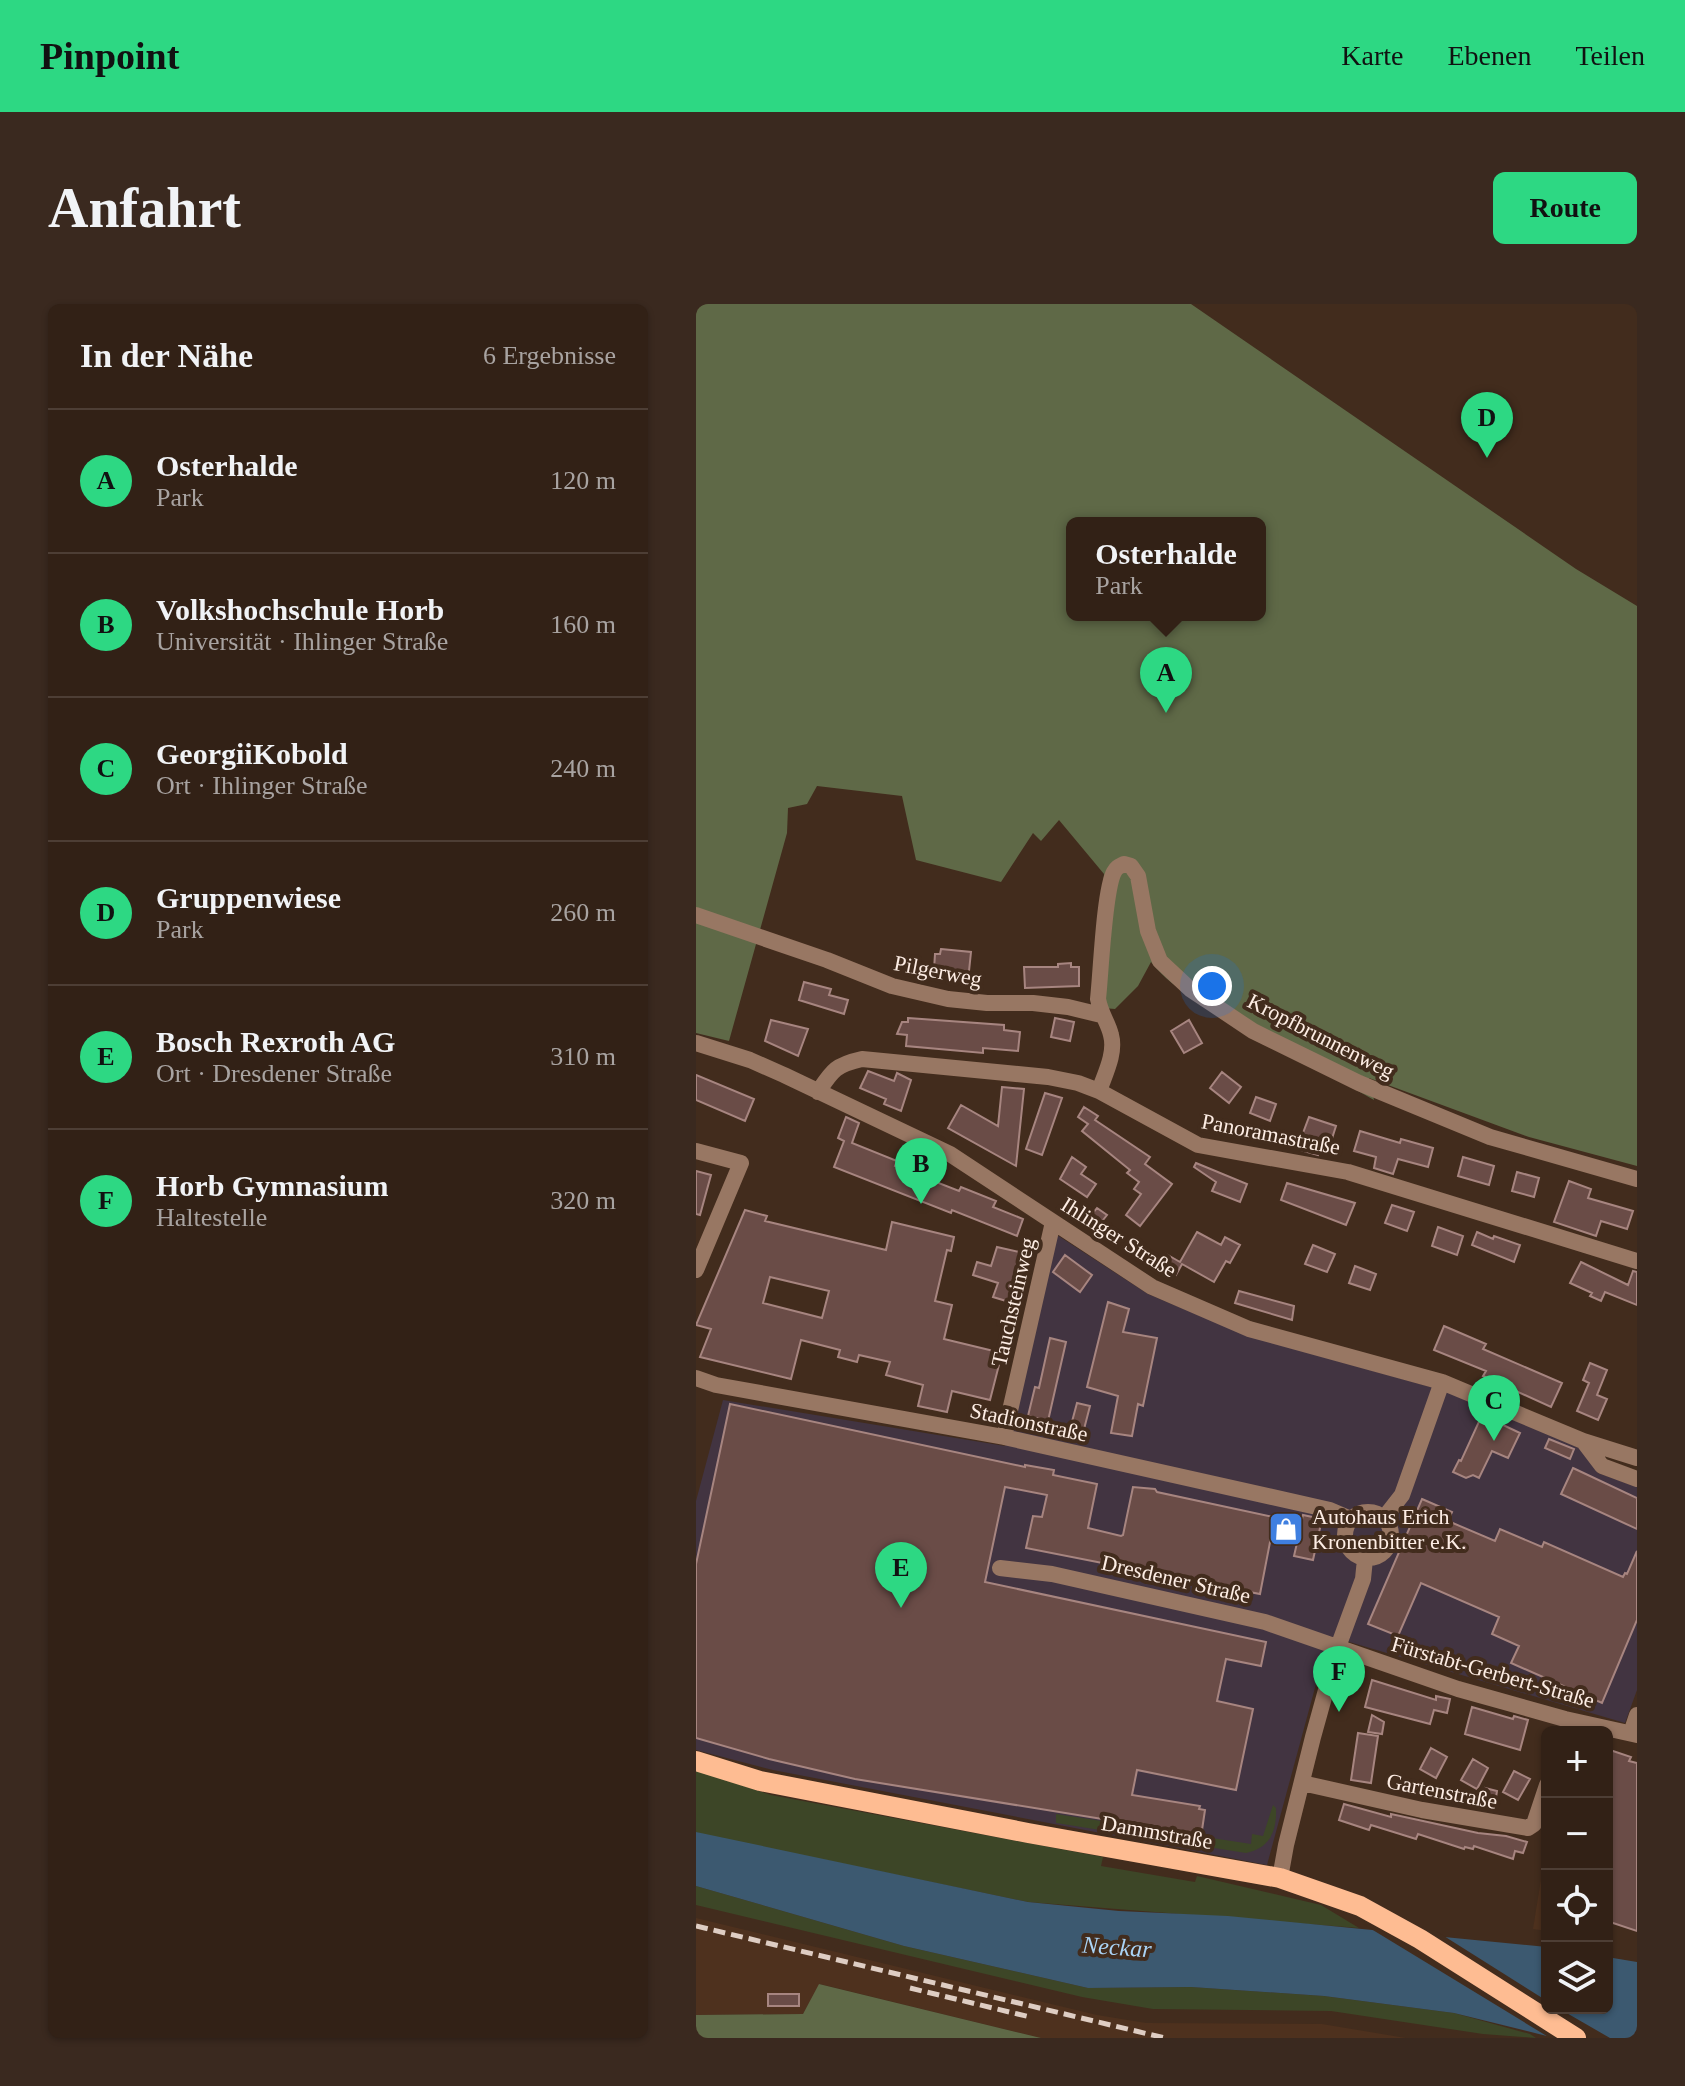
<!DOCTYPE html>
<html lang="de">
<meta charset="utf-8">
<style>
body{margin:0;font-family:"Times New Roman",serif;background:#3a291f;color:#f1f3f6}
.controls{position:absolute;right:24px;bottom:24px;display:grid;overflow:hidden;border-radius:12px;box-shadow:0 2px 6px #0004}
.controls button{width:72px;height:72px;display:grid;place-items:center;padding:0;border:0;border-bottom:2px solid #4d3e35;background:#322116;color:#f1f3f6;font:40px sans-serif}
.you{position:absolute;left:516px;top:682px;width:28px;height:28px;margin:-20px;border:6px solid #fff;border-radius:50%;background:#1a73e8;box-shadow:0 0 0 12px #1a73e833}
.badge{display:grid;place-items:center;width:52px;height:52px;border-radius:50%;background:#2dd883;color:#111;font-size:26px;font-weight:700}
.pin{position:absolute;translate:-50% -66px;filter:drop-shadow(0 2px 4px #0008)}
.pin::after{content:'';position:absolute;top:42px;width:28px;height:24px;background:inherit;clip-path:polygon(0 0,100% 0,50% 100%)}
.popup{position:absolute;left:370px;top:213px;width:200px;height:104px;box-sizing:border-box;display:grid;place-content:center;border-radius:12px;background:#322116;filter:drop-shadow(0 2px 6px #0005);font-size:26px;white-space:nowrap;color:#a8a3a1}
.popup b{font-size:30px;color:#f1f3f6}
.popup::after{content:'';position:absolute;left:50%;top:100%;margin-left:-16px;border:16px solid transparent;border-top-color:#322116}
.list{margin:0;padding:0;list-style:none}
h2{display:flex;justify-content:space-between;align-items:center;height:104px;margin:0;padding:0 32px;font-size:34px}
h2 small{font-size:26px;font-weight:400;color:#a8a3a1}
.list li{display:grid;grid-template-columns:52px 1fr auto;gap:24px;align-items:center;box-sizing:border-box;height:144px;padding:0 32px;border-top:2px solid #4d3e35}
.list b{display:block;font-size:30px;white-space:nowrap}
.list p{margin:0;font-size:26px;white-space:nowrap;color:#a8a3a1}
.list em{font-size:26px;font-style:normal;color:#a8a3a1}
.icon{flex:none;width:44px;height:44px;fill:none;stroke:currentColor;stroke-width:2;stroke-linecap:round;stroke-linejoin:round}
.map{position:relative;flex:none;width:941px;height:1734px;overflow:hidden;border-radius:12px}
header{display:flex;align-items:center;gap:48px;box-sizing:border-box;height:112px;padding:0 40px;background:#2dd883;color:#111}
header strong{font-size:38px}
nav{display:flex;gap:44px;margin-inline-start:auto;font-size:28px}
.intro{display:flex;align-items:center;justify-content:space-between;box-sizing:border-box;height:192px;padding:0 48px}
h1{margin:0;font-size:56px}
.button{padding:20px 36px;border-radius:12px;background:#2dd883;color:#111;font-size:28px;font-weight:700}
main{display:flex;gap:48px;padding:0 48px}
aside{flex:1;background:#322116;border-radius:12px;box-shadow:0 2px 6px #0004}
.map>svg:first-child{display:block}
.industrial{fill:#423441}
.built{fill:#4e311e}
.green{fill:#3d4627}
.forest{fill:#5f6947;fill-rule:evenodd}
.water{fill:#3c5970}
.pier{fill:#422c1d}
.building{fill:#6a4c47;stroke:#a78580;stroke-width:2;fill-rule:evenodd}
.lines{fill:none;stroke-linecap:round;stroke-linejoin:round}
.minor{stroke:#987763;stroke-width:16}
.primary{stroke:#febc92;stroke-width:20}
.rail{stroke:#decdc3;stroke-width:5;stroke-dasharray:12 6;stroke-linecap:butt}
.labels{text-anchor:middle;dominant-baseline:central;stroke-width:8;stroke-linejoin:round;paint-order:stroke}
.street-label{font-size:22px;fill:#fdede4;stroke:#422c1d}
.poi-label{font-size:22px;fill:#fdede4;stroke:#422c1d;text-anchor:start}
.water-label{font-size:24px;font-style:italic;fill:#aad4f6;stroke:#422c1d}
</style>
<header>
<strong>Pinpoint</strong>
<nav><a>Karte</a><a>Ebenen</a><a>Teilen</a></nav>
</header>
<div class="intro"><h1>Anfahrt</h1><a class="button">Route</a></div>
<main>
<aside>
<h2>In der Nähe<small>6 Ergebnisse</small></h2>
<ul class="list">
<li><span class="badge">A</span><div><b>Osterhalde</b><p>Park</p></div><em>120 m</em></li>
<li><span class="badge">B</span><div><b>Volkshochschule Horb</b><p>Universität · Ihlinger Straße</p></div><em>160 m</em></li>
<li><span class="badge">C</span><div><b>GeorgiiKobold</b><p>Ort · Ihlinger Straße</p></div><em>240 m</em></li>
<li><span class="badge">D</span><div><b>Gruppenwiese</b><p>Park</p></div><em>260 m</em></li>
<li><span class="badge">E</span><div><b>Bosch Rexroth AG</b><p>Ort · Dresdener Straße</p></div><em>310 m</em></li>
<li><span class="badge">F</span><div><b>Horb Gymnasium</b><p>Haltestelle</p></div><em>320 m</em></li>
</ul>
</aside>
<div class="map">
<svg width="941" height="1734" viewBox="0 0 941 1734">
<rect width="100%" height="100%" fill="#422c1d"/>
<path class="industrial" d="M361 931 452 990 552 1032 753 1088 886 1145 902 1169 941 1183V1386L929 1419 633 1332 571 1561 77 1466 0 1446V1197L27 1096 309 1142Z"/>
<path class="built" d="M851 1538V1627L837 1625Z
M0 1614 401 1711 450 1719 626 1720 710 1734H345L124 1680 107 1710 0 1711Z"/>
<path class="green" d="M0 1466 75 1491 407 1553 405 1562 499 1578 501 1572 625 1601 663 1624 332 1598 8 1531 0 1528Z
M577 1501 580 1504C581 1527 574 1544 550 1549L360 1519V1510L555 1540 556 1530 567 1532Z
M0 1582 208 1642 392 1684 495 1683 628 1692 758 1709 834 1730 840 1734 787 1730 635 1707 457 1705 386 1693 0 1601Z"/>
<path class="forest" d="M0 0H495L880 265 941 302V862L833 833 673 774 678 796C620 762 557 735 501 697 484 685 468 675 455 658L442 682 419 705 396 703 408 570 363 516 345 537 337 529 305 578 220 556 206 492 121 482 111 500 92 504 91 529 33 737 0 729ZM376 219H564V311H376Z
M123 1680 345 1734H0V1711L107 1710Z"/>
<path class="water" d="M0 1528 332 1598 423 1607 532 1612 851 1643V1704H911V1653L941 1658V1734H859L758 1709 628 1692 495 1683 392 1684 208 1642 0 1582Z"/>
<path class="pier" d="M667 1620 740 1627 851 1697V1704H862L914 1734H854Z"/>
<path class="building" d="M245 645 275 648 273 667 238 666 239 650H244Z
M375 659V663H383V682L329 684 328 663H362V660Z
M108 678 135 685 133 691 152 696 148 710 103 696Z
M212 714 308 721V726L324 728 322 747 287 744V749L210 742 211 731 201 730 206 718H212Z
M359 714 378 718 374 737 355 733Z
M75 716 112 725 102 752 69 737Z
M493 716 506 739 488 749 475 727Z
M172 767 198 777 201 769 215 776 205 807 188 800 190 795 164 784Z
M526 768 545 783 533 799 514 784Z
M0 771 58 795 49 817 0 796Z
M306 783 328 785 320 862 252 824 265 801 302 822Z
M349 789 366 794 346 851 330 845Z
M560 793 580 800 574 817 554 809Z
M388 803 402 812 399 816 454 853 449 860 476 880 444 922 430 911 445 890 438 885 443 878 431 869 434 866 386 827 392 820 382 813Z
M150 813 163 819 156 839 201 857 199 862 263 887 265 883 300 897 297 903 327 915 321 932 256 906 255 909 138 863 148 837 142 834Z
M613 813 640 822 633 844 625 842 622 851 601 845Z
M664 827 704 839 705 835 737 844 732 863 702 855 697 870 678 864 680 853 658 847Z
M376 853 390 863 385 870 400 880 391 893 364 875Z
M767 853 798 862 793 881 762 872Z
M500 859 551 880 544 898 516 887 520 878 498 863Z
M0 867 15 871 4 911 0 910Z
M821 868 843 874 838 893 816 887Z
M873 877 895 885 892 894 937 907 931 925 905 917 900 932 858 918Z
M591 879 659 899 650 921 585 896Z
M696 901 718 908 711 927 689 919Z
M401 904 411 911 403 921 393 914Z
M49 906 71 912 69 917 190 946 196 918 258 933 255 947 251 946 239 997 256 1001 248 1035 306 1049 294 1096 256 1087 251 1108 222 1102 227 1081 190 1071 194 1058 163 1051 161 1058 142 1053 144 1046 105 1036 95 1075 4 1053 15 1025 0 1021ZM74 973 133 987 126 1014 67 999Z
M742 923 767 932 761 951 736 942Z
M501 928 525 941 529 933 544 941 534 959 530 957 518 978 486 960 480 971 463 962 470 950 484 958Z
M781 928 797 935 798 932 824 941 818 958 776 941Z
M617 941 639 950 631 968 609 960Z
M301 943 332 950 328 966 331 967 320 1000 297 993 302 979 277 971 281 958 295 962Z
M369 951 396 971 384 988 357 968Z
M885 958 932 981 937 967 941 968V1001L909 988 905 997 894 992 896 989 874 979Z
M659 962 680 970 674 986 653 979Z
M543 987 598 1002 596 1016 539 999Z
M412 998 433 1005 427 1028 461 1034 447 1102 442 1100 436 1132 415 1129 422 1092 391 1083Z
M748 1022 790 1040 787 1045 866 1079 855 1103 787 1072 790 1067 738 1046Z
M354 1034 370 1038 352 1117 332 1112 339 1083 343 1084Z
M894 1059 911 1066 901 1091 911 1095 902 1116 881 1107 893 1079 887 1076Z
M381 1099 394 1102 387 1129 374 1125Z
M34 1100 329 1163V1161L358 1166 357 1171 401 1180 392 1224 425 1232 427 1231 437 1183 459 1185 461 1188 605 1219 607 1211 626 1215 617 1256 598 1252 601 1239 575 1233 564 1290 330 1244 337 1212 346 1213 351 1191 309 1183 289 1278 570 1338 565 1362 530 1355 521 1397 557 1405 540 1486 441 1466 436 1491 504 1502 503 1505 509 1506 506 1526 499 1525V1530L159 1475 73 1455 0 1434V1260Z
M786 1111 824 1129 812 1154 796 1147 783 1174 777 1171 770 1174 757 1168 763 1156 765 1157Z
M853 1135 878 1145 874 1155 849 1144Z
M877 1164 941 1194V1225L865 1190Z
M726 1195 756 1208 752 1217 799 1237 804 1225 846 1243 848 1238 927 1273 929 1269 931 1270 941 1247V1316L906 1399 815 1359 823 1342 796 1330 803 1313 725 1279 702 1332 672 1320Z
M676 1376 740 1396V1392L754 1395 751 1409 738 1406 734 1420 669 1403Z
M776 1403 817 1415 818 1412 832 1416 824 1446 769 1430Z
M676 1411 688 1418 686 1430 672 1428Z
M662 1429 682 1432 675 1479 655 1476Z
M735 1444 751 1453 740 1474 724 1465Z
M911 1445 935 1453 933 1457 941 1459V1627L911 1617Z
M777 1455 792 1464 781 1485 765 1476Z
M818 1467 834 1475 822 1496 807 1488Z
M789 1484 801 1487 799 1500 786 1497Z
M648 1500 695 1513V1510L782 1529 810 1532 831 1538 827 1549 819 1547 817 1555 778 1542 777 1545 769 1543 768 1545 722 1530 720 1535 675 1521 673 1526 643 1516Z
M72 1690H103V1702H72Z"/>
<g class="lines">
<path class="minor" d="M0 611 131 656 196 682 252 695 291 699H337L372 703 405 711
M0 739 54 756 88 771 254 850 456 983 553 1025 746 1078 887 1137 941 1154
M403 787C409 770 420 749 415 731 412 718 405 711 402 695 405 669 408 587 418 568 421 563 422 563 428 560L435 562 442 572 452 627 464 657 494 685 557 727 663 779 794 833 941 875
M122 788C136 767 139 761 166 755L352 773 382 779 403 787 502 841 652 868 941 957
M0 847 45 859 0 966
M0 1074 20 1081 308 1133 634 1206 655 1215
M308 1133 357 918
M887 1137 906 1162 941 1175
M649 1231a23 23 0 1 1 46 0a23 23 0 1 1-46 0Z
M688 1214 706 1191 746 1078
M304 1264 356 1270 569 1318 762 1385 869 1415 941 1431
M935 1429 941 1411
M606 1479 726 1506 832 1524 838 1520 851 1481
M584 1574 590 1541 617 1433 642 1343 667 1275 669 1255"/>
<path class="primary" d="M0 1457 64 1477 332 1529 584 1574 664 1602 724 1635 880 1734"/>
<path class="rail" d="M0 1622 469 1734
M214 1684 334 1713"/>
</g>
<defs>
<g id="shop-square" transform="scale(1.8)"><rect x="-9" y="-9" width="18" height="18" rx="4" fill="#3f7fe0" stroke="#422c1d"/><path d="M-5-2.5h2.3a2.7 3.5 0 0 1 5.4 0H5L5.5 6h-11ZM-1.5-2.5h3a1.5 2.3 0 0 0-3 0Z" fill="#fff"/></g>
</defs>
<g fill-rule="evenodd">
<use href="#shop-square" x="590" y="1225"/>
</g>
<g class="labels">
<g class="street-label">
<text transform="translate(242 667) rotate(11)">Pilgerweg</text>
<text transform="translate(625 732) rotate(27)">Kropfbrunnenweg</text>
<text transform="translate(575 830) rotate(11)">Panoramastraße</text>
<text transform="translate(423 933) rotate(32)">Ihlinger Straße</text>
<text transform="translate(317 998) rotate(-77)">Tauchsteinweg</text>
<text transform="translate(333 1118) rotate(12)">Stadionstraße</text>
<text transform="translate(480 1275) rotate(13)">Dresdener Straße</text>
<text transform="translate(797 1368) rotate(16)">Fürstabt-Gerbert-Straße</text>
<text transform="translate(746 1487) rotate(11)">Gartenstraße</text>
<text transform="translate(461 1528) rotate(10)">Dammstraße</text>
</g>
<g class="poi-label">
<text x="616" y="1212">Autohaus Erich<tspan x="616" dy="25">Kronenbitter e.K.</tspan></text>
</g>
<g class="water-label">
<text transform="translate(421 1643) rotate(4)">Neckar</text>
</g>
</g>
</svg>
<div class="controls">
<button>+</button>
<button>−</button>
<button><svg class="icon" aria-label="locate" viewBox="0 0 24 24"><circle cx="12" cy="12" r="6"/><path d="M12 2v4M12 18v4M2 12h4M18 12h4"/></svg></button>
<button><svg class="icon" aria-label="layers" viewBox="0 0 24 24"><path d="M12 4l9 5-9 5-9-5zM3 14l9 5 9-5"/></svg></button>
</div>
<div class="you"></div>
<div class="pin badge" style="left:470px;top:409px">A</div>
<div class="popup"><b>Osterhalde</b>Park</div>
<div class="pin badge" style="left:225px;top:900px">B</div>
<div class="pin badge" style="left:798px;top:1137px">C</div>
<div class="pin badge" style="left:791px;top:154px">D</div>
<div class="pin badge" style="left:205px;top:1304px">E</div>
<div class="pin badge" style="left:643px;top:1408px">F</div>
</div>
</main>
